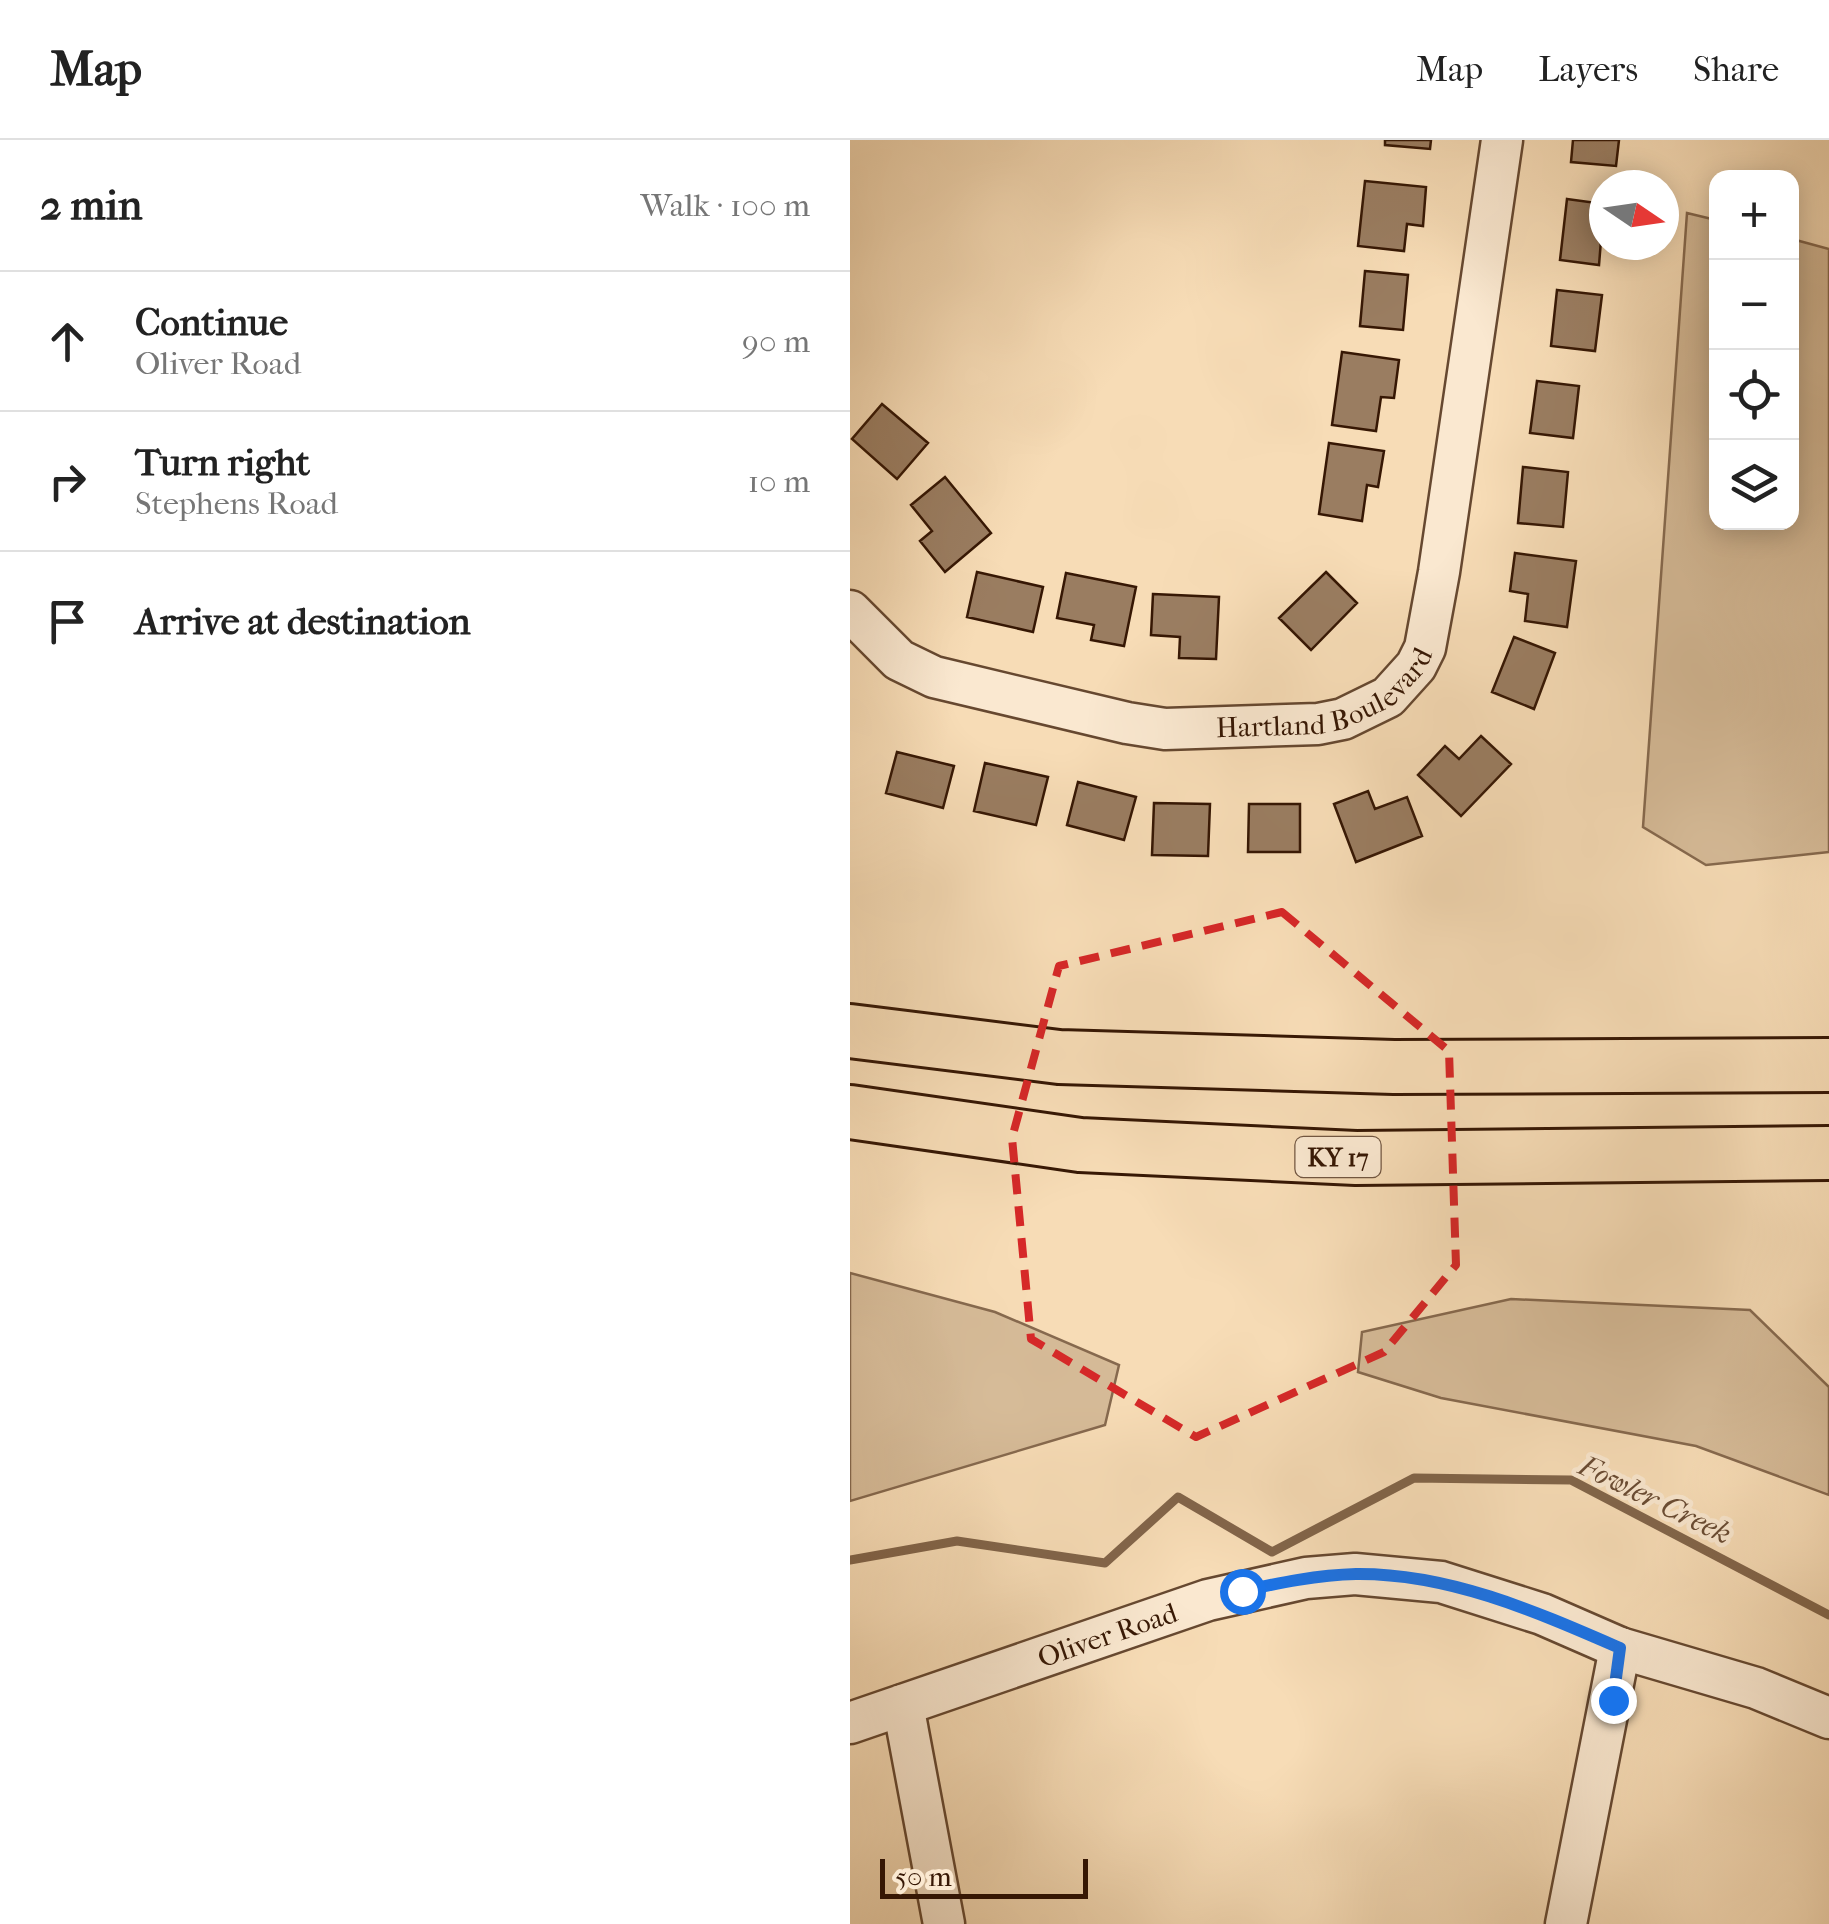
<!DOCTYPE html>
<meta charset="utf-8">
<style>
body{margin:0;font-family:"IM FELL French Canon",serif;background:#f6f6f6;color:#222}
.controls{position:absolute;right:30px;top:30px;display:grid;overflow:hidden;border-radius:20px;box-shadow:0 5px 25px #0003}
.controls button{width:90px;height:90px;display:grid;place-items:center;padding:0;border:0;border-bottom:2px solid #e0e0e0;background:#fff;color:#222;font:50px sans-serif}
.compass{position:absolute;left:739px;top:30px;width:90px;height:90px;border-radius:50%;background:#fff;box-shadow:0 5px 25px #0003;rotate:103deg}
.scale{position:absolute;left:30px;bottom:25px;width:208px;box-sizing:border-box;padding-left:10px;border:5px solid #361704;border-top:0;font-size:28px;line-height:35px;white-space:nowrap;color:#361704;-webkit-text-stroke:8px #fae8d0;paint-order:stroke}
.stop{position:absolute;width:30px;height:30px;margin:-22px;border:8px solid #1a73e8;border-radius:50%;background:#fff}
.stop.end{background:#1a73e8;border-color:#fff;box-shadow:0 2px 10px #0008}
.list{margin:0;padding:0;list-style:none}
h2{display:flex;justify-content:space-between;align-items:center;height:130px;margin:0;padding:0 40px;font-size:42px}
h2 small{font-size:32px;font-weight:400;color:#767676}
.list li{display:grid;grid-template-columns:65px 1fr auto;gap:30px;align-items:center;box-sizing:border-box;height:140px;padding:0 40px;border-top:2px solid #e0e0e0}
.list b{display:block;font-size:38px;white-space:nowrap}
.list p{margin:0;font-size:32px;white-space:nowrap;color:#767676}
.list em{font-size:32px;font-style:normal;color:#767676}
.icon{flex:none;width:55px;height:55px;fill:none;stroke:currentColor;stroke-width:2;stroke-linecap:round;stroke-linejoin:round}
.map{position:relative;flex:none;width:979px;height:1784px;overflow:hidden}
header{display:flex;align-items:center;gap:60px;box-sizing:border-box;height:140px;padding:0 50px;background:#fff;border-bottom:2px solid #e0e0e0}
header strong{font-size:48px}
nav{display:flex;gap:55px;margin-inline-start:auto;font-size:35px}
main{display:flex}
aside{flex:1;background:#fff}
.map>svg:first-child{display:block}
.green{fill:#d6bb98;stroke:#86694e;stroke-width:2.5}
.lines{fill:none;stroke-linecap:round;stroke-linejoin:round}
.stream{stroke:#82654a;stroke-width:9}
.building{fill:#9a7d61;stroke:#361704;stroke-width:2.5}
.minor-casing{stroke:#664830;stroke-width:45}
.major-casing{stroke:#361704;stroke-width:58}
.minor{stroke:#fae8d0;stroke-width:40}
.major{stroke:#f7dcb6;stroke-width:52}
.route{stroke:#1a73e8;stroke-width:12}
.marked{fill:none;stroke:#d62828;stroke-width:8;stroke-dasharray:20 12;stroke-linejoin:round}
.labels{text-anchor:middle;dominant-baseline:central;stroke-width:9;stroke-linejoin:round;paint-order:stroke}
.shield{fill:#fae8d0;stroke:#715641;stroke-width:2.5}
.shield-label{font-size:25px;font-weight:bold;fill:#361704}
.street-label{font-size:28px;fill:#361704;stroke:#fae8d0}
.water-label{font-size:30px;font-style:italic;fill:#694b33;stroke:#fae8d0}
</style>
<header>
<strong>Map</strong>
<nav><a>Map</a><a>Layers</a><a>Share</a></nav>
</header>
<main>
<aside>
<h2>2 min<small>Walk · 100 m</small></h2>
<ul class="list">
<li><svg class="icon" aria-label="ahead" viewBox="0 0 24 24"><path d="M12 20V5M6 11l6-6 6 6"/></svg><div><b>Continue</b><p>Oliver Road</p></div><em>90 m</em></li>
<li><svg class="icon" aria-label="right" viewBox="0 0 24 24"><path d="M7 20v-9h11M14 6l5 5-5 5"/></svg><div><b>Turn right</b><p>Stephens Road</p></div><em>10 m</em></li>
<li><svg class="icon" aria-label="arrive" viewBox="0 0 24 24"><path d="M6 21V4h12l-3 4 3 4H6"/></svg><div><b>Arrive at destination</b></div></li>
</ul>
</aside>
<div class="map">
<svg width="979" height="1784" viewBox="0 0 979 1784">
<rect width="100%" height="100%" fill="#f7dcb6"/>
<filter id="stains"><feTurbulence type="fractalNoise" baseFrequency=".002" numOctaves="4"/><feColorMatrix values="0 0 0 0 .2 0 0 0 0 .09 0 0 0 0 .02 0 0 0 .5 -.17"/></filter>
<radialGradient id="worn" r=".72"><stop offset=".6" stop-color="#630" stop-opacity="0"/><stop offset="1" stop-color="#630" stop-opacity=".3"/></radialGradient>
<path class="green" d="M837 73 866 80V382H942V99L979 109V712L856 725 793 687Z
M0 1133 145 1172 269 1225 255 1285 0 1361Z
M661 1159 900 1170 979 1247V1355L846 1306 591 1258 508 1232 512 1192Z"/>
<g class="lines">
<path class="stream" d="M0 1420 107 1401 255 1423 328 1357 422 1412 564 1338 721 1340 979 1475"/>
</g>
<path class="building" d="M535 0H581L580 9 535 5Z
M723 0H769L766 26 721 22Z
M515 41 576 47 573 86 557 84 554 111 508 106Z
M717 59 754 64 749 125 710 120Z
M515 131 558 135 553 190 510 186Z
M707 150 752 155 745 211 701 206Z
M492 212 549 220 544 258 531 257 526 291 482 285Z
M687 241 729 246 723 298 680 293Z
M32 264 78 303 47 339 2 299Z
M479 303 534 311 528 347 517 345 512 381 469 374Z
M673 327 718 332 713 387 668 383Z
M95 337 141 393 95 432 70 401 82 391 61 365Z
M665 413 726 421 717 487 675 481 678 454 660 451Z
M127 432 193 447 183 492 117 477Z
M476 432 507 463 461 510 429 478Z
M216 433 286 447 274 506 241 500 244 485 207 478Z
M303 454 369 457 366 519 329 518 330 497 301 495Z
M664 497 705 513 684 569 642 552Z
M631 596 661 624 611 676 568 635 595 606 609 619Z
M47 612 104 626 93 668 36 653Z
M135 623 198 637 186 685 124 671Z
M228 642 286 657 274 700 217 685Z
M518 651 525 669 557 657 572 696 506 722 484 664Z
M304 663 360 664 358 716 302 715Z
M399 664H450V712H398Z"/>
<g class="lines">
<g class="minor-casing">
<g id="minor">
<path id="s1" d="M0 471 49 520 84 537 277 583 315 589 468 584 493 579 538 557 566 526 575 508 589 432 652 0"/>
<path d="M53 1565 94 1784"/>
<path id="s2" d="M0 1583 358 1460 456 1438 505 1434 591 1442 692 1474 770 1508 906 1548 979 1578"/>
<path d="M716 1784 770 1508"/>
</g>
</g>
<g class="major-casing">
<path id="major" d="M0 891 209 917 544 927 979 925
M0 972 230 1005 506 1018 979 1013"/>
</g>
<use href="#minor" class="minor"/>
<use href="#major" class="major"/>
</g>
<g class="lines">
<path class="route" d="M392 1451C429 1443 467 1435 506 1434 599 1433 687 1472 770 1508L763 1560"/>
</g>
<path class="marked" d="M432 772 599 911 606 1125 534 1212 346 1297 181 1199 162 998 209 826Z"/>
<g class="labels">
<rect class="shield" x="445.5" y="997" width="85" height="40" rx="8"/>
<g class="shield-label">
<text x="488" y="1017">KY 17</text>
</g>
<g class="street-label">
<text stroke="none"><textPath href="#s1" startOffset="515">Hartland Boulevard</textPath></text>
<text stroke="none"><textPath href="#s2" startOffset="272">Oliver Road</textPath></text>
</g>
<g class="water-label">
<text transform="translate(805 1360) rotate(26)">Fowler Creek</text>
</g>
</g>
<rect width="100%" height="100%" filter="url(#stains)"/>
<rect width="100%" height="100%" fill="url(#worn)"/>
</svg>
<div class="controls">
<button>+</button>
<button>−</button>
<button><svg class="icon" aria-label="locate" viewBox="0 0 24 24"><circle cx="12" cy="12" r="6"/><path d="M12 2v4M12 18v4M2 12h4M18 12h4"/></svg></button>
<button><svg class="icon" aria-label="layers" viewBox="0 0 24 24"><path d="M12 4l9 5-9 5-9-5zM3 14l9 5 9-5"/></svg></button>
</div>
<svg class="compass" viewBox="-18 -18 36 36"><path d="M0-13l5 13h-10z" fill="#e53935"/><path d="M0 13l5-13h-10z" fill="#767676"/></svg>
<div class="scale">50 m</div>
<div class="stop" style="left:392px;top:1451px"></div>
<div class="stop end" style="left:763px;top:1560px"></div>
</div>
</main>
